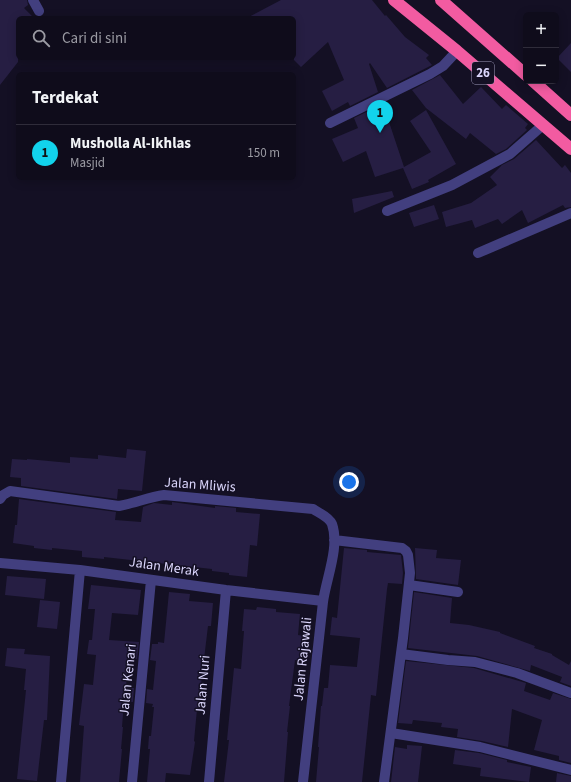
<!DOCTYPE html>
<html lang="id">
<meta charset="utf-8">
<style>
body{margin:0;font-family:"Source Sans 3",sans-serif;background:#1d1a28;color:#f1f3f6}
.controls{position:absolute;right:12px;top:12px;display:grid;overflow:hidden;border-radius:6px;box-shadow:0 2px 10px #0003}
.controls button{width:36px;height:36px;display:grid;place-items:center;padding:0;border:0;border-bottom:1px solid #2f2c3a;background:#0f0c1b;color:#f1f3f6;font:20px sans-serif}
.you{position:absolute;left:349px;top:482px;width:14px;height:14px;margin:-10px;border:3px solid #fff;border-radius:50%;background:#1a73e8;box-shadow:0 0 0 6px #1a73e833}
.badge{display:grid;place-items:center;width:26px;height:26px;border-radius:50%;background:#12d3ec;color:#111;font-size:13px;font-weight:700}
.pin{position:absolute;translate:-50% -33px;filter:drop-shadow(0 1px 2px #0008)}
.pin::after{content:'';position:absolute;top:21px;width:14px;height:12px;background:inherit;clip-path:polygon(0 0,100% 0,50% 100%)}
.list{margin:0;padding:0;list-style:none}
h2{display:flex;justify-content:space-between;align-items:center;height:52px;margin:0;padding:0 16px;font-size:17px}
h2 small{font-size:13px;font-weight:400;color:#9b9ba3}
.list li{display:grid;grid-template-columns:26px 1fr auto;gap:12px;align-items:center;box-sizing:border-box;height:56px;padding:0 16px;border-top:1px solid #2f2c3a}
.list b{display:block;font-size:15px;white-space:nowrap}
.list p{margin:0;font-size:13px;white-space:nowrap;color:#9b9ba3}
.list em{font-size:13px;font-style:normal;color:#9b9ba3}
.icon{flex:none;width:22px;height:22px;fill:none;stroke:currentColor;stroke-width:2;stroke-linecap:round;stroke-linejoin:round}
.map{position:relative;flex:none;width:571px;height:782px;overflow:hidden}
.search{position:absolute;background:#0f0c1b;box-shadow:0 2px 10px #0003;left:16px;top:16px;width:280px;height:44px;display:flex;align-items:center;gap:10px;box-sizing:border-box;padding:0 14px;border-radius:6px;color:#9b9ba3;font-size:15px}
.panel{position:absolute;background:#0f0c1b;box-shadow:0 2px 10px #0003;left:16px;top:72px;width:280px;height:108px;border-radius:6px}
.map>svg:first-child{display:block}
.building{fill:#261e43}
.lines{fill:none;stroke-linecap:round;stroke-linejoin:round}
.minor{stroke:#423f7f;stroke-width:10}
.highway{stroke:#f25ba1;stroke-width:12}
.labels{text-anchor:middle;dominant-baseline:central;stroke-width:3;stroke-linejoin:round;paint-order:stroke}
.shield{fill:#141024;stroke:#9f9bbb;stroke-width:1}
.shield-label{font-size:13px;font-weight:bold;fill:#dbd6fc}
.street-label{font-size:14px;fill:#dbd6fc;stroke:#141024}
</style>
<div class="map">
<svg width="571" height="782" viewBox="0 0 571 782">
<rect width="100%" height="100%" fill="#141024"/>
<path class="building" d="M0 0H27L28 5 24 8 34 18H18V62L0 85Z
M281 0H372L385 16 386 15 405 37 429 55 426 58 432 65 387 88 370 63 369 64 378 92 350 106 348 102 332 111 322 91 344 80 328 42 301 67 294 60V18H247Z
M571 43V72L557 58Z
M440 75 463 104 481 87 502 109 506 105 528 124 525 128 527 130 506 149 496 154 470 133 466 139 426 108 412 90Z
M383 104 404 167 431 152 410 121 426 110 456 164 428 180 429 182 412 189 403 168 375 177 366 151 343 162 332 139 358 128 354 118Z
M536 140 562 168 565 165 571 173V207L565 208 563 205 528 223 522 210 502 224 498 219 475 228 472 220 446 227 442 212 471 203 497 185 490 177 502 165 514 159Z
M392 191 394 197 354 213 352 199Z
M434 205 439 219 414 227 409 213Z
M127 449 146 451 142 491 118 489 117 499 21 486V478L10 477 12 459 27 460V459L70 463V457L98 459V455L126 458Z
M19 499 116 512 115 520 141 522 143 507 154 503 172 505V502L215 508V506L236 508V512L260 514 257 546 250 545 247 577 229 575V573L212 571V569L104 557V559L82 557V551L52 548V550L34 548V546L13 543 15 525H17Z
M344 548 367 550V552L401 555 403 573 402 584 388 583 387 589 376 696 371 695 362 782H316L319 747H318L321 706H322L324 688H328L330 665 357 667V666L360 638 330 635 332 617 337 618Z
M415 548 437 550 436 558 461 560 458 585 416 579Z
M7 576 46 579 44 599 5 595Z
M91 585 141 590 138 615 112 613 109 640 139 642 137 659 128 658 126 688H134L133 702 124 701 122 727H123L121 749H122L119 782H80L84 726 79 725 84 684 93 685 96 655 87 654 89 640H92L95 609H88Z
M169 592 190 594 189 601 213 603 211 626H208L198 709H197L194 741 195 742 190 775 166 773 165 782H147L150 749H148L149 736H151L154 707H152L153 704 146 703 147 689 153 690 156 661 150 660 152 644H158V642L164 643Z
M414 592 452 598 450 623 469 625 500 632V633L535 646 534 648 552 654V655L569 665 571 661V686L560 682 562 677 531 665 530 671 477 656 408 648Z
M40 600 60 602 57 629 37 627Z
M257 607 276 609V612L300 614 298 635 304 636 302 661 295 660 289 706H290L287 732H288L284 782H224L229 740H227L234 668 241 669 244 631H242L244 609 256 610Z
M7 648 25 649 24 654 50 656 47 720H44L37 781 17 779 26 690H24L26 669 5 666Z
M406 661 474 668 526 683 524 691 550 700 553 693 571 699V763L559 760V756L534 750 542 720 512 709 508 747 482 741 457 737 458 729 441 727 442 723 413 720 412 724 398 723Z
M407 745 422 746 418 782H391L395 747 407 749Z
M455 750 479 753 507 760V762L531 767 529 782 480 776 481 768 453 764Z
M557 773 571 776V782H556Z"/>
<g class="lines">
<path class="minor" d="M33 0 39 11
M330 123 430 74 443 66 457 51
M387 211 452 185 510 154 543 125
M478 253 571 213
M0 499 3 495 10 491 119 506C135 503 149 497 164 495L313 509C319 513 329 517 332 524 340 547 326 579 323 602 316 662 310 722 303 782
M334 540 402 548 406 551 408 555 410 573 403 638 384 782
M0 563 80 570 226 590 323 601
M409 585 458 592
M401 654 448 660 475 662 517 673 571 693
M391 733 480 747 571 770
M61 782 80 570
M132 782 151 580
M209 782 226 590"/>
<path class="highway" d="M394 0 457 51 571 149
M441 0 526 75
M533 81 571 115"/>
</g>
<g class="labels">
<rect class="shield" x="472" y="62" width="22" height="22" rx="3"/>
<g class="shield-label">
<text x="483" y="73">26</text>
</g>
<g class="street-label">
<text transform="translate(200 485) rotate(4)">Jalan Mliwis</text>
<text transform="translate(164 567) rotate(8)">Jalan Merak</text>
<text transform="translate(303 659) rotate(-84)">Jalan Rajawali</text>
<text transform="translate(128 680) rotate(-84)">Jalan Kenari</text>
<text transform="translate(203 685) rotate(-85)">Jalan Nuri</text>
</g>
</g>
</svg>
<div class="controls">
<button>+</button>
<button>−</button>
</div>
<div class="you"></div>
<div class="pin badge" style="left:380px;top:133px">1</div>
<div class="search"><svg class="icon" aria-label="search" viewBox="0 0 24 24"><circle cx="10" cy="10" r="6"/><path d="M15 15l6 6"/></svg>Cari di sini</div>
<section class="panel">
<h2>Terdekat<small></small></h2>
<ul class="list">
<li><span class="badge">1</span><div><b>Musholla Al-Ikhlas</b><p>Masjid</p></div><em>150 m</em></li>
</ul>
</section>
</div>
